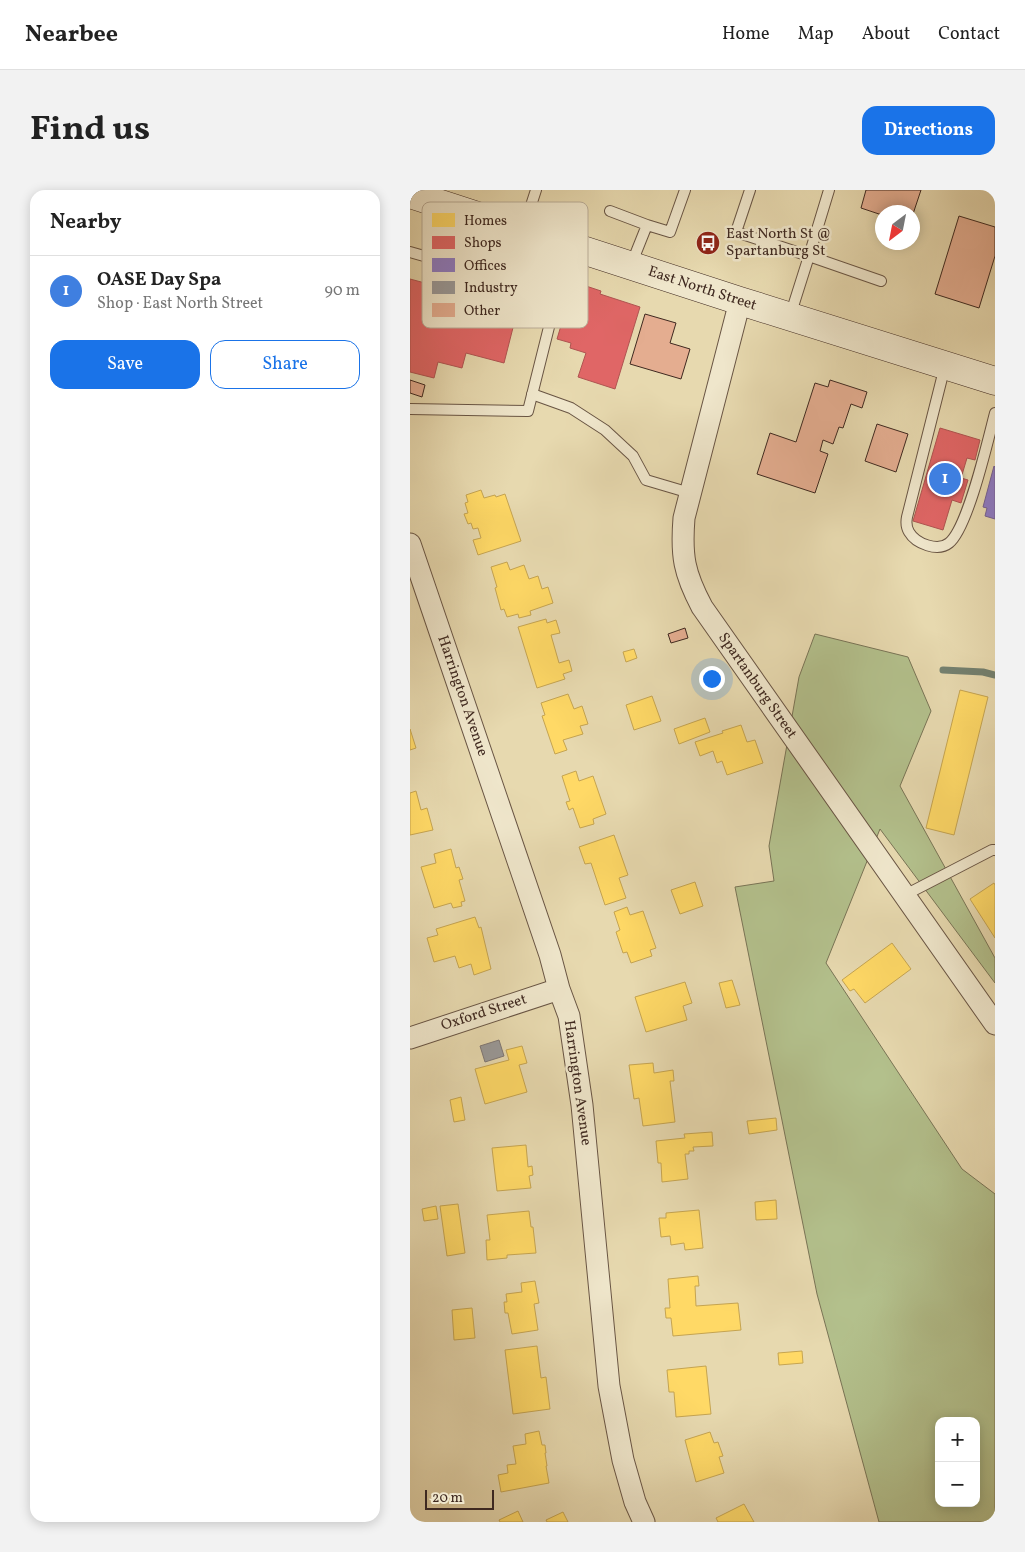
<!DOCTYPE html>
<meta charset="utf-8">
<style>
body{margin:0;font-family:Vollkorn,serif;background:#f2f2f2;color:#222}
.controls{position:absolute;right:15px;bottom:15px;display:grid;overflow:hidden;border-radius:10px;box-shadow:0 2px 12px #0003}
.controls button{width:45px;height:45px;display:grid;place-items:center;padding:0;border:0;border-bottom:1px solid #e0e0e0;background:#fff;color:#222;font:25px sans-serif}
.compass{position:absolute;left:465px;top:15px;width:45px;height:45px;border-radius:50%;background:#fff;box-shadow:0 2px 12px #0003;rotate:212deg}
.scale{position:absolute;left:15px;bottom:12px;width:69px;box-sizing:border-box;padding-left:5px;border:2px solid #3f2920;border-top:0;font-size:14px;line-height:18px;white-space:nowrap;color:#3f2920;-webkit-text-stroke:4px #efe6cb;paint-order:stroke}
.you{position:absolute;left:301px;top:488px;width:18px;height:18px;margin:-12px;border:4px solid #fff;border-radius:50%;background:#1a73e8;box-shadow:0 0 0 8px #1a73e833}
.badge{display:grid;place-items:center;width:32px;height:32px;border-radius:50%;background:#1a73e8;color:#fff;font-size:16px;font-weight:700}
.pin{position:absolute;translate:-50% -50%;border:2px solid #fff;box-shadow:0 1px 5px #0006}
.list{margin:0;padding:0;list-style:none}
h2{display:flex;justify-content:space-between;align-items:center;height:65px;margin:0;padding:0 20px;font-size:21px}
h2 small{font-size:16px;font-weight:400;color:#767676}
.list li{display:grid;grid-template-columns:32px 1fr auto;gap:15px;align-items:center;box-sizing:border-box;height:70px;padding:0 20px;border-top:1px solid #e0e0e0}
.list b{display:block;font-size:19px;white-space:nowrap}
.list p{margin:0;font-size:16px;white-space:nowrap;color:#767676}
.list em{font-size:16px;font-style:normal;color:#767676}
.actions{display:flex;gap:10px;padding:15px 20px}
.actions a{flex:1;padding:11px 0;border:1px solid #1a73e8;border-radius:15px;text-align:center;font-size:18px;color:#1a73e8}
.actions .main{background:#1a73e8;color:#fff}
.map{position:relative;flex:none;width:585px;height:1332px;overflow:hidden;border-radius:15px}
header{display:flex;align-items:center;gap:30px;box-sizing:border-box;height:70px;padding:0 25px;background:#fff;border-bottom:1px solid #e0e0e0}
header strong{font-size:24px}
nav{display:flex;gap:28px;margin-inline-start:auto;font-size:18px}
.intro{display:flex;align-items:center;justify-content:space-between;box-sizing:border-box;height:120px;padding:0 30px}
h1{margin:0;font-size:35px}
.button{padding:12px 22px;border-radius:15px;background:#1a73e8;color:#fff;font-size:18px;font-weight:700}
main{display:flex;gap:30px;padding:0 30px}
aside{flex:1;background:#fff;border-radius:15px;box-shadow:0 2px 12px #0003}
.map>svg:first-child{display:block}
.green{fill:#b3c08c;stroke:#797456;fill-rule:evenodd}
.homes{fill:#ffd966;stroke:#c5a451}
.shops{fill:#e06666;stroke:#b05451}
.offices{fill:#8e7cc3;stroke:#766392}
.industry{fill:#999;stroke:#7e7775}
.lines{fill:none;stroke-linecap:round;stroke-linejoin:round}
.stream{stroke:#748170;stroke-width:7}
.building{fill:#e4ad90;stroke:#3f2920}
.service-casing{stroke:#695544;stroke-width:12}
.minor-casing{stroke:#695544;stroke-width:23}
.secondary-casing{stroke:#3f2920;stroke-width:29}
.service{stroke:#efe6cb;stroke-width:10}
.minor{stroke:#efe6cb;stroke-width:21}
.secondary{stroke:#efe6cb;stroke-width:28}
.labels{text-anchor:middle;dominant-baseline:central;stroke-width:5;stroke-linejoin:round;paint-order:stroke}
.poi-label{font-size:15px;fill:#3f2920;stroke:#efe6cb;text-anchor:start}
.street-label{font-size:15px;fill:#3f2920;stroke:#efe6cb}
.key{fill:#efe6cb;stroke:#baad98;stroke-width:1}
.key-label{font-size:14px;fill:#3f2920}
</style>
<header>
<strong>Nearbee</strong>
<nav><a>Home</a><a>Map</a><a>About</a><a>Contact</a></nav>
</header>
<div class="intro"><h1>Find us</h1><a class="button">Directions</a></div>
<main>
<aside>
<h2>Nearby<small></small></h2>
<ul class="list">
<li><span class="badge" style="background:#3f7fe0">1</span><div><b>OASE Day Spa</b><p>Shop · East North Street</p></div><em>90 m</em></li>
</ul>
<div class="actions"><a class="main">Save</a><a>Share</a></div>
</aside>
<div class="map">
<svg width="585" height="1332" viewBox="0 0 585 1332">
<rect width="100%" height="100%" fill="#e7d9af"/>
<filter id="stains"><feTurbulence type="fractalNoise" baseFrequency=".004" numOctaves="4"/><feColorMatrix values="0 0 0 0 .2 0 0 0 0 .09 0 0 0 0 .02 0 0 0 .5 -.17"/></filter>
<radialGradient id="worn" r=".72"><stop offset=".6" stop-color="#630" stop-opacity="0"/><stop offset="1" stop-color="#630" stop-opacity=".3"/></radialGradient>
<path class="green" d="M405 444 498 467 521 521 490 596 585 768V793L470 639 416 773 552 979 585 1004V1332H469L407 1104 325 697 364 691 359 656 389 487ZM529 1231H566V1313H529Z"/>
<path class="homes" d="M71 300 74 308 85 305 86 307 95 304 111 351 68 365 63 350 71 348 68 338 63 339 61 333 58 334 54 324 58 323 55 313 58 312 56 305Z
M97 372 100 380 114 375 119 389 128 386 132 399 138 397 143 413 120 421 121 425 109 428 108 424 97 427 94 419 91 420 85 398 87 397 81 377Z
M136 429 137 433 146 430 150 443 141 445 149 473 159 470 162 481 153 484 155 489 127 498 108 437Z
M224 459 227 468 216 472 213 462Z
M550 500 578 507 544 645 516 638Z
M158 504 164 519 172 516 178 534 170 536 173 544 153 550 157 560 145 564 132 526 135 525 131 513Z
M242 506 251 531 224 540 216 515Z
M295 528 300 542 269 554 264 539Z
M331 535 337 552 345 550 353 573 317 585 312 571 307 573 303 561 290 566 285 552 313 543 312 541Z
M0 539 6 558 0 560Z
M166 581 169 591 183 586 196 624 183 629 184 634 170 638 163 618 159 620 156 612 160 611 152 586Z
M6 601 11 620 17 618 23 640 0 645V603Z
M204 645 218 685 209 688 216 708 195 715 181 673 175 674 169 657Z
M41 659 46 678 49 677 53 689 49 690 55 711 51 712 52 716 43 718 41 713 24 718 11 677 26 673 24 664Z
M285 692 293 716 270 724 261 700Z
M584 693 585 695V748L560 709Z
M217 717 220 725 233 721 246 758 240 760 242 766 221 773 217 762 213 763 206 742 210 740 204 722Z
M65 727 69 738 71 737 81 779 64 785 61 774 49 778 45 766 24 772 17 748 28 745 26 739Z
M482 753 501 779 455 813 444 799 440 801 432 790Z
M322 790 330 815 316 818 309 793Z
M275 792 282 813 273 816 277 830 236 842 225 807Z
M112 856 117 873 109 875 117 902 75 914 65 879 99 870 96 860Z
M243 873 244 883 263 880 264 891H260L265 932 233 936 229 908 224 909 219 875Z
M51 907 55 930 44 932 40 910Z
M366 928 367 940 339 944 337 931Z
M302 942 303 956 283 957 284 961H279V964H275L278 989 252 992 251 973H248L246 951 275 948 274 944Z
M116 955 118 977 122 976 123 985 119 986 121 998 87 1001 82 958Z
M366 1010 367 1029 346 1030 345 1012Z
M48 1014 55 1063 37 1066 30 1016Z
M26 1016 28 1029 14 1031 12 1019Z
M289 1020 293 1058 275 1060 274 1053 261 1055 260 1046 251 1047 249 1028H256V1023Z
M119 1021 121 1037H123L126 1063 97 1065V1068L77 1070 76 1050H80L77 1025Z
M288 1086 289 1096H285L286 1116 328 1113 331 1140 263 1146 261 1128H256L255 1118H260L258 1089Z
M125 1091 129 1113 124 1114 128 1140 102 1144 98 1123H95L94 1112H97L96 1104 112 1102 111 1093Z
M62 1118 65 1148 44 1150 42 1120Z
M127 1156 131 1188 136 1187 140 1219 103 1224 95 1160Z
M392 1161 393 1173 369 1175 368 1163Z
M296 1176 301 1224 266 1227 264 1202H259L257 1180Z
M129 1241 132 1255H135L136 1263H135L137 1276H136L139 1293 91 1302 88 1285 98 1283 97 1275 106 1274 103 1256 116 1254 115 1244Z
M300 1242 304 1253 308 1252 313 1266 309 1267 314 1283 286 1292 275 1250Z
M334 1314 344 1332H308L306 1328Z
M108 1321 113 1332H90L89 1330Z
M153 1322 158 1332H137L136 1330Z"/>
<path class="shops" d="M0 89 108 118 94 173 56 163 52 178 28 172 24 188 0 182Z
M176 96 191 101 190 104 230 117 205 199 168 187 176 163 160 158 161 153 147 149 159 109 171 112Z
M530 238 570 250 565 270 557 268 551 288 558 290 551 313 542 310 533 340 503 331Z"/>
<path class="offices" d="M584 276 585 277V329L575 326 577 318 573 317Z"/>
<path class="industry" d="M89 850 94 866 75 872 70 856Z"/>
<g class="lines">
<path class="stream" d="M533 480 573 482 585 485"/>
</g>
<path class="building" d="M456 0H511L502 27V22H472V25L451 18Z
M549 26 585 37V66L569 118 525 104Z
M235 124 266 133 260 153 280 159 271 189 220 174Z
M0 190 15 195 12 207 0 203Z
M420 190 457 202 452 218 441 214 433 238 429 237 423 254 413 250 410 261 418 264 405 303 347 284 360 243 386 252 405 193 418 197Z
M467 234 498 244 486 282 455 271Z
M275 438 278 448 261 453 258 444Z"/>
<g class="lines">
<g class="service-casing">
<path id="service" d="M340 0 326 42 399 66 419 0
M200 21 237 35
M113 40 126 0
M0 62 147 104
M16 67 29 14
M221 75 237 35 260 42 275 0
M83 86 99 37
M380 126 399 66 471 91
M535 176 497 327C496 332 496 337 499 342 506 354 528 362 539 353 558 338 578 250 585 223
M122 204 161 218 195 240 223 266 236 290 280 303
M0 219 118 221 159 57
M495 705 582 660H585"/>
</g>
<g class="minor-casing">
<path id="minor" d="M330 111 274 328C271 366 274 383 292 417L585 834
M0 354 140 765 149 799 159 826 172 915 199 1196 213 1270 225 1312 234 1332
M0 848 149 799"/>
</g>
<g class="secondary-casing">
<path id="secondary" d="M0 4 330 111 585 191"/>
</g>
<use href="#service" class="service"/>
<use href="#minor" class="minor"/>
<use href="#secondary" class="secondary"/>
</g>
<defs>
<g id="bus-disc" transform="scale(1.25)"><circle r="9.5" fill="#8f2418" stroke="#efe6cb"/><path d="M-5-6H5V4H4V6H2V4H-2V6H-4V4H-5ZM-3.5-4V0h7V-4ZM-3.5 1.2v1.5H-2V1.2ZM2 1.2v1.5H3.5V1.2Z" fill="#fff"/></g>
</defs>
<g fill-rule="evenodd">
<use href="#bus-disc" x="298" y="53"/>
</g>
<g class="labels">
<g class="poi-label">
<text x="316" y="44">East North St @<tspan x="316" dy="17">Spartanburg St</tspan></text>
</g>
<g class="street-label">
<text transform="translate(292 99) rotate(18)">East North Street</text>
<text transform="translate(347 496) rotate(55)">Spartanburg Street</text>
<text transform="translate(52 506) rotate(71)">Harrington Avenue</text>
<text transform="translate(74 823) rotate(-18)">Oxford Street</text>
<text transform="translate(167 893) rotate(82)">Harrington Avenue</text>
</g>
</g>
<rect x="12" y="12" width="166" height="126" rx="8" class="key"/>
<rect x="22" y="23" width="23" height="14" fill="#ffd966"/>
<rect x="22" y="46" width="23" height="13" fill="#e06666"/>
<rect x="22" y="68" width="23" height="14" fill="#8e7cc3"/>
<rect x="22" y="91" width="23" height="13" fill="#999"/>
<rect x="22" y="113" width="23" height="14" fill="#e4ad90"/>
<g class="key-label">
<text x="54" y="35">Homes</text>
<text x="54" y="57">Shops</text>
<text x="54" y="80">Offices</text>
<text x="54" y="102">Industry</text>
<text x="54" y="125">Other</text>
</g>
<rect width="100%" height="100%" filter="url(#stains)"/>
<rect width="100%" height="100%" fill="url(#worn)"/>
</svg>
<div class="controls">
<button>+</button>
<button>−</button>
</div>
<svg class="compass" viewBox="-18 -18 36 36"><path d="M0-13l5 13h-10z" fill="#e53935"/><path d="M0 13l5-13h-10z" fill="#767676"/></svg>
<div class="scale">20 m</div>
<div class="you"></div>
<div class="pin badge" style="left:535px;top:289px;background:#3f7fe0">1</div>
</div>
</main>
